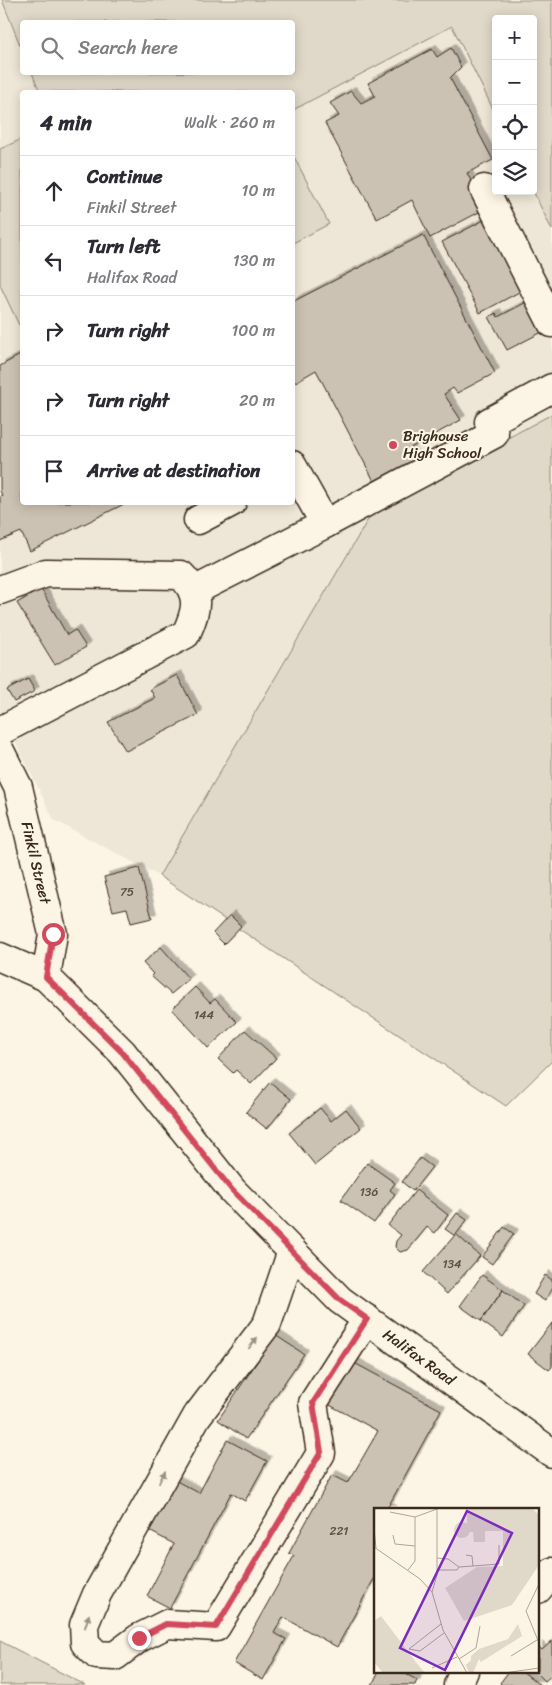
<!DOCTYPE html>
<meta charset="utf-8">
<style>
body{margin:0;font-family:Sriracha,sans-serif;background:#f7f7f7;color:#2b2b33}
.controls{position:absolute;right:15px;top:15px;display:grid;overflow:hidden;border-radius:5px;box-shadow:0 2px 12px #0003}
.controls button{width:45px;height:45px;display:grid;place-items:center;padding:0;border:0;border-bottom:1px solid #e1e1e2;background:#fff;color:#2b2b33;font:25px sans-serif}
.stop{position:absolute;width:15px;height:15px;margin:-11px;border:4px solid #d1495b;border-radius:50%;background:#fff}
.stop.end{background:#d1495b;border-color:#fff;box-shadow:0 1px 5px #0008}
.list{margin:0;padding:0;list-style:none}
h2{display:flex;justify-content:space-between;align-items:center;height:65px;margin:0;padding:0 20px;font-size:21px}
h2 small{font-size:16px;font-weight:400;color:#7c7c81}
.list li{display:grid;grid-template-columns:32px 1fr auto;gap:15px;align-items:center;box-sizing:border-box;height:70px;padding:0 20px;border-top:1px solid #e1e1e2}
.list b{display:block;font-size:19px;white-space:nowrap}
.list p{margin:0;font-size:16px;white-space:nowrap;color:#7c7c81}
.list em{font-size:16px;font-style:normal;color:#7c7c81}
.icon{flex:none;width:28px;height:28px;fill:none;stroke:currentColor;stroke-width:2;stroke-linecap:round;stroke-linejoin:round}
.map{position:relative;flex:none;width:552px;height:1685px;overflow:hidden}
.search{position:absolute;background:#fff;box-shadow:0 2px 12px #0003;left:20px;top:20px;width:275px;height:55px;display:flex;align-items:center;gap:12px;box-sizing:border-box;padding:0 18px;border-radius:5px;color:#7c7c81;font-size:19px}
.panel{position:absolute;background:#fff;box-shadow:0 2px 12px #0003;left:20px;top:90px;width:275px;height:415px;border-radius:5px}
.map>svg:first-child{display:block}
.built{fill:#eee6d6}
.green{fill:#e0d8c8;stroke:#8e8173}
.building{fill:#ccc2b3;stroke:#3b2a1e;filter:url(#shadow)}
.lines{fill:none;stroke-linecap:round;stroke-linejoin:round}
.minor-casing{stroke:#3b2a1e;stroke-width:31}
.major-casing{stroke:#3b2a1e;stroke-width:31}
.minor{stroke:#fcf5e5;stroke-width:28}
.major{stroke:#fcf5e5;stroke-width:28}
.oneway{fill:#9c9082}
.route{stroke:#d1495b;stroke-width:6}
.poi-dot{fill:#d1495b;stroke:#fcf5e5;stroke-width:2}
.labels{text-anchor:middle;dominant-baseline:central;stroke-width:4;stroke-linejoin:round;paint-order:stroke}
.number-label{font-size:12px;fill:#5f5043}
.poi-label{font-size:15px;fill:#3b2a1e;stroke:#fcf5e5;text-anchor:start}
.street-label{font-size:15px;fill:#3b2a1e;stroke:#fcf5e5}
.inset-road{fill:none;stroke:#afa495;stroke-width:1}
.view{fill:#7b2cbf;fill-opacity:0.15;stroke:#7b2cbf;stroke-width:2.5}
.inset-edge{fill:none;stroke:#3b2a1e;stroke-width:2.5}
</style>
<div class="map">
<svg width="552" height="1685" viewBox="0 0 552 1685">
<defs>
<filter id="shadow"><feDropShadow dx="4.5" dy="-4.5" stdDeviation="0" flood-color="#0004"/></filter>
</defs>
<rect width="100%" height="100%" fill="#fcf5e5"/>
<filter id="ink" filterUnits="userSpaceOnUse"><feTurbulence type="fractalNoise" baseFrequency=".02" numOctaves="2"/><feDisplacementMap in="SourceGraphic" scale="10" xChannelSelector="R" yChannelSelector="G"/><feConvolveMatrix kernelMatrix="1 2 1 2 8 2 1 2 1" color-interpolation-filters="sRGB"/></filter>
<g filter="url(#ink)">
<path class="built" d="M0 0 22 50V72L32 73 40 92H22V502H292L293 110 452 26 496 115V191H533L552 230V414L373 511 159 876 54 820 0 711Z"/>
<path class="green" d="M2 0H552V230L533 191V19H496V115L452 26 293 110 292 92H40L32 73 292 72V22H22V50Z
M22 139V323L19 325 0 285V149Z
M292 153 329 224 293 243H292Z
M552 414V1061L506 1106 159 876 373 511Z
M0 1641 85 1685H0Z"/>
<path class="building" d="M451 48 461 67 450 78 493 160 467 173 485 209 430 238 412 200 377 219 325 123 339 116 330 103 351 91 361 103 375 96 368 83 432 49 437 57Z
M484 220 521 291 480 313 442 242Z
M423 235 495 373 457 393 453 388 444 394 461 420 410 448 415 461 374 481 316 370 292 384V302Z
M538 296 552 327 507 350 489 317 496 313 498 317Z
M22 354V502H128L30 551 21 532 0 541V496L2 495 0 491V366Z
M41 589 67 635 75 630 86 647 55 665 17 603Z
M177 675 198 715 126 751 108 722 155 698 150 689Z
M28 679 35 691 14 702 7 690Z
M139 868 152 918 131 923 127 908 113 911 104 877Z
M230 915 241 926 224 944 213 933Z
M161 947 189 979 171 994 151 976 153 974 143 963Z
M195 987 210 1003 215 999 237 1022 208 1048 172 1009Z
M245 1030 276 1058 251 1084 236 1070 233 1073 218 1059Z
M270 1082 291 1099 267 1129 246 1112Z
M320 1108 331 1121 346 1109 361 1128 315 1165 289 1133Z
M420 1158 432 1167 413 1191 402 1182Z
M367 1163 395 1183 390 1190 395 1194 374 1223 341 1200Z
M416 1190 448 1215 435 1233 427 1227 408 1250 400 1252 395 1247 396 1241 401 1235 388 1225Z
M457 1213 467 1220 455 1236 445 1229Z
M504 1227 514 1234 492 1264 482 1257Z
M456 1234 480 1256 447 1294 423 1272Z
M482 1275 503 1290 481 1321 460 1306Z
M545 1275 552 1280V1289L545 1301 534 1294Z
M503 1290 524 1306 503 1337 481 1321Z
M552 1323V1367L549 1370 528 1354Z
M275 1335 304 1354 246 1439 218 1420Z
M347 1359 441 1410 388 1507 392 1509H376V1575L337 1647 283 1617 274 1633 286 1639 263 1680 234 1663 294 1556 289 1553 332 1475 348 1483 378 1431 324 1402Z
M227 1440 267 1461 245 1501 231 1493 170 1608 147 1596 174 1544 138 1525 165 1475 199 1493Z
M552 1641V1675L545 1681 535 1671H538V1646L542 1650Z
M379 1671H400L417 1680 415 1685H372Z
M509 1671H522L540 1685H502L500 1683Z"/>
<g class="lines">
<g class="minor-casing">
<g id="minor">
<path d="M484 189 552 323"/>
<path d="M198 520 232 502"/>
<path d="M325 524 494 434 489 422 552 388"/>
<path d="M0 590 46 573 181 575C201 595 197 610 186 634L0 731"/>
<path d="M194 591 325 524 292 465"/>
<path id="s1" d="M0 751 18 787 53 934 46 977"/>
<path d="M292 1251 267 1324 197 1416 97 1594 84 1625 85 1643 97 1655 115 1656 139 1638 167 1624 216 1627 321 1453 313 1403 367 1319"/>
<path d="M538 1589 552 1572"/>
<path d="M458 1685 464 1671"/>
</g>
</g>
<g class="major-casing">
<g id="major">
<path id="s2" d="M0 957 46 977 122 1052 232 1190 340 1300 552 1453"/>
</g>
</g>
<use href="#minor" class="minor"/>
<use href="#major" class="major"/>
</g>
<defs><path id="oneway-solid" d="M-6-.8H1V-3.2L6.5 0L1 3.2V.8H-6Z" transform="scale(1.25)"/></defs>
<g class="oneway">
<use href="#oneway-solid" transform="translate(253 1343) rotate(-53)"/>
<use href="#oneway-solid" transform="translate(162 1477) rotate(-61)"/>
<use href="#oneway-solid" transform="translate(87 1621) rotate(-73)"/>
</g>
</g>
<g class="lines" filter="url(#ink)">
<path class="route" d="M53 934 46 977 122 1052 232 1190 340 1300 367 1319 313 1403 321 1452 216 1627 166 1624 139 1638"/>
</g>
<circle class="poi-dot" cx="393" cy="445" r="5"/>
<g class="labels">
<g class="number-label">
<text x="127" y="892">75</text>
<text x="204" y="1015">144</text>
<text x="369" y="1192">136</text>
<text x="452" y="1264">134</text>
<text x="339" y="1531">221</text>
</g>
<g class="poi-label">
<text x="403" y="436">Brighouse<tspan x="403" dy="17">High School</tspan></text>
</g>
<g class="street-label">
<text stroke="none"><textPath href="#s1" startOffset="118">Finkil Street</textPath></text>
<text stroke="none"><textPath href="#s2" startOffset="585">Halifax Road</textPath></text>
</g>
</g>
<g transform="translate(374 1508)">
<rect width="165" height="165" fill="#fcf5e5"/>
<path d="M93 0H158L165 7V57L138 97 90 113 71 80 103 59 129 58V23H111V34H100L99 24H95L93 14ZM80 22a8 8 0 1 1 16 0a8 8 0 1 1-16 0ZM7 108 45 158 51 165H9L0 154V113ZM144 116 148 128 107 154 105 151 99 165H95L92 157 97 152V148L105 141 134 131Z" fill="#e0d8c8"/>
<path class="inset-road" d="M16 4 41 9M0 21 2 40M19 27 21 36 41 38M0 39 46 71 58 84 69 122 93 165M63 50 74 51 85 59 83 62H63M99 58 125 56V37M85 59 99 58 98 48 92 47M34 62 41 53V9L63 1M165 76 152 103 165 135M58 84 63 67V0M67 116 35 141 46 143 70 125M137 148 163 132M85 151 102 140 106 118M58 160 83 149M130 165 165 160"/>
<path class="view" d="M93 3 138 25 71 162 26 140Z"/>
<rect width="165" height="165" class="inset-edge"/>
</g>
</svg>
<div class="controls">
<button>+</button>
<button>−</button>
<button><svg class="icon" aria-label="locate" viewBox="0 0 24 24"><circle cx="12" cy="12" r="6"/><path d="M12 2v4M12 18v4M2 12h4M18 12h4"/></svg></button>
<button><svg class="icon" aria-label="layers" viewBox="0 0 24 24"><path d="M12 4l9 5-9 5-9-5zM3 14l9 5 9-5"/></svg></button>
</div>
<div class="stop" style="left:53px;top:934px"></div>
<div class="stop end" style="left:139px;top:1638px"></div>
<div class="search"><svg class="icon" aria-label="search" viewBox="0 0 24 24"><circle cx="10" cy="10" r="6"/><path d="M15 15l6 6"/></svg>Search here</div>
<section class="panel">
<h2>4 min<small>Walk · 260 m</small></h2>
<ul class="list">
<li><svg class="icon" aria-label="ahead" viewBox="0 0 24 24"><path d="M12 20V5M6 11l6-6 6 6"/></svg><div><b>Continue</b><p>Finkil Street</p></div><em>10 m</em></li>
<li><svg class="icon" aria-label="left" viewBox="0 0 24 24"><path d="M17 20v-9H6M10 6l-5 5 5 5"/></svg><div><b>Turn left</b><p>Halifax Road</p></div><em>130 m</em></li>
<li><svg class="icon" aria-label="right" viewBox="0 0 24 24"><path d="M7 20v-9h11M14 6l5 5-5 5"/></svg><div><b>Turn right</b></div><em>100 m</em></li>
<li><svg class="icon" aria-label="right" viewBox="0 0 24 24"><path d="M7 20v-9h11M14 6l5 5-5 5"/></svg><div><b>Turn right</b></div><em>20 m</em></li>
<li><svg class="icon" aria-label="arrive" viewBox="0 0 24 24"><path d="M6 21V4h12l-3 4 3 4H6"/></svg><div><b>Arrive at destination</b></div></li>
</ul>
</section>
</div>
